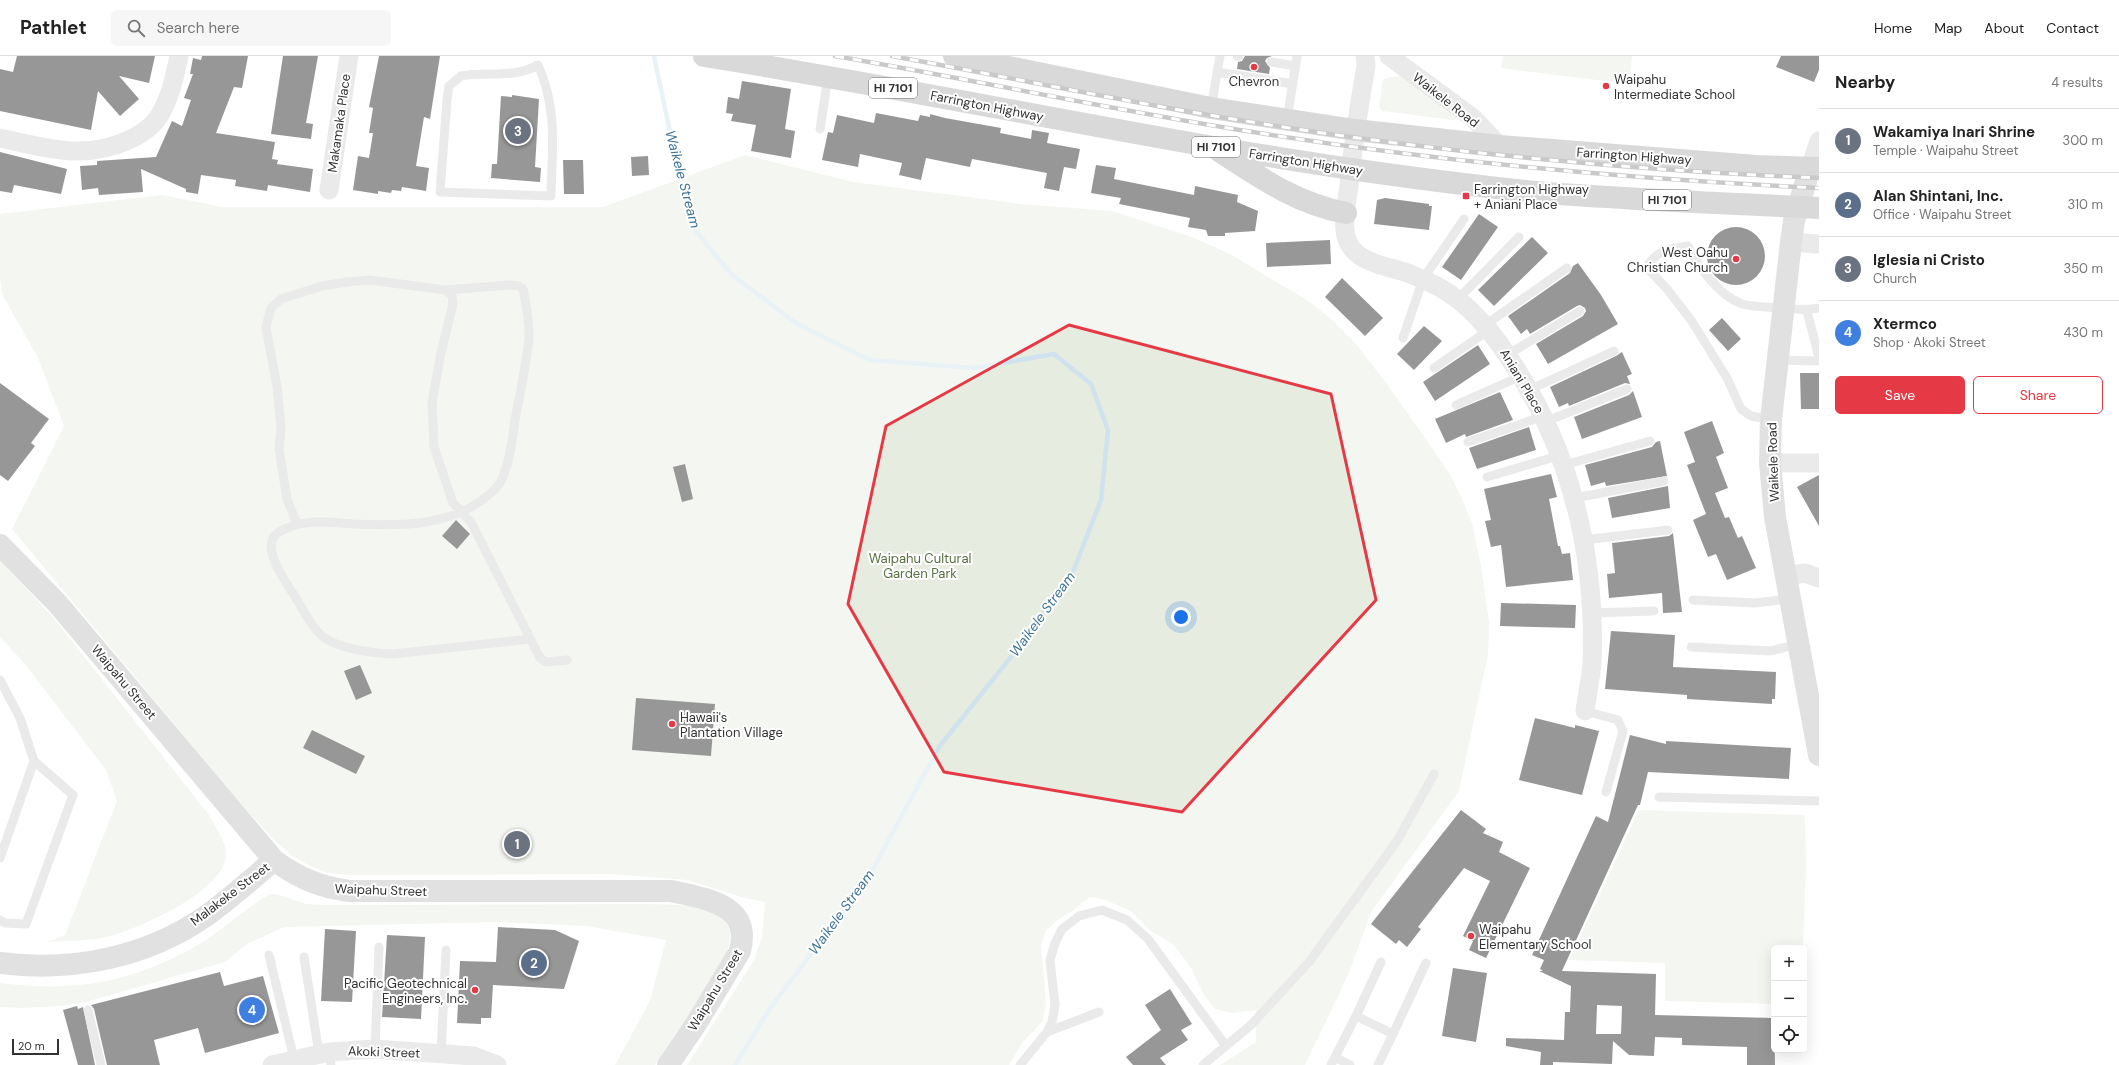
<!DOCTYPE html>
<meta charset="utf-8">
<style>
body{margin:0;font-family:"DM Sans",sans-serif;background:#f6f6f6;color:#222}
.controls{position:absolute;right:12px;bottom:12px;display:grid;overflow:hidden;border-radius:6px;box-shadow:0 4px 16px #0002}
.controls button{width:36px;height:36px;display:grid;place-items:center;padding:0;border:0;border-bottom:1px solid #e0e0e0;background:#fff;color:#222;font:20px sans-serif}
.scale{position:absolute;left:12px;bottom:10px;width:47px;box-sizing:border-box;padding-left:4px;border:2px solid #333;border-top:0;font-size:11px;line-height:14px;white-space:nowrap;color:#333;-webkit-text-stroke:3px #fff;paint-order:stroke}
.you{position:absolute;left:1181px;top:561px;width:14px;height:14px;margin:-10px;border:3px solid #fff;border-radius:50%;background:#1a73e8;box-shadow:0 0 0 6px #1a73e833}
.badge{display:grid;place-items:center;width:26px;height:26px;border-radius:50%;background:#e63946;color:#fff;font-size:13px;font-weight:700}
.pin{position:absolute;translate:-50% -50%;border:2px solid #fff;box-shadow:0 1px 4px #0006}
.list{margin:0;padding:0;list-style:none}
h2{display:flex;justify-content:space-between;align-items:center;height:52px;margin:0;padding:0 16px;font-size:17px}
h2 small{font-size:13px;font-weight:400;color:#767676}
.list li{display:grid;grid-template-columns:26px 1fr auto;gap:12px;align-items:center;box-sizing:border-box;height:64px;padding:0 16px;border-top:1px solid #e0e0e0}
.list b{display:block;font-size:15px;white-space:nowrap}
.list p{margin:0;font-size:13px;white-space:nowrap;color:#767676}
.list em{font-size:13px;font-style:normal;color:#767676}
.actions{display:flex;gap:8px;padding:12px 16px}
.actions a{flex:1;padding:9px 0;border:1px solid #e63946;border-radius:6px;text-align:center;font-size:14px;color:#e63946}
.actions .main{background:#e63946;color:#fff}
.icon{flex:none;width:22px;height:22px;fill:none;stroke:currentColor;stroke-width:2;stroke-linecap:round;stroke-linejoin:round}
.map{position:relative;flex:none;width:1819px;height:1009px;overflow:hidden}
header{display:flex;align-items:center;gap:24px;box-sizing:border-box;height:56px;padding:0 20px;background:#fff;border-bottom:1px solid #e0e0e0}
header strong{font-size:19px}
nav{display:flex;gap:22px;margin-inline-start:auto;font-size:14px}
.search{width:280px;height:36px;background:#f6f6f6;display:flex;align-items:center;gap:10px;box-sizing:border-box;padding:0 14px;border-radius:6px;color:#767676;font-size:15px}
main{display:flex}
aside{flex:1;background:#fff}
.map>svg:first-child{display:block}
.green{fill:#e6ecdf}
.lines{fill:none;stroke-linecap:round;stroke-linejoin:round}
.stream{stroke:#cfe2ee;stroke-width:4.5}
.building{fill:#1a1a1a;fill-rule:evenodd}
.lane{stroke:#d0d0d0;stroke-width:9}
.street{stroke:#d0d0d0;stroke-width:19}
.secondary{stroke:#bdbdbd;stroke-width:22}
.primary{stroke:#ababab;stroke-width:22}
.rail-casing{stroke:#888;stroke-width:4.5}
.rail{stroke:#fff;stroke-width:3;stroke-dasharray:9;stroke-linecap:butt}
.marked{fill:none;stroke:#e63946;stroke-width:3;stroke-linejoin:round}
.poi-dot{fill:#e63946;stroke:#fff;stroke-width:1.5}
.labels{text-anchor:middle;dominant-baseline:central;stroke-width:4;stroke-linejoin:round;paint-order:stroke}
.shield{fill:#fff;stroke:#707070;stroke-width:1}
.shield-label{font-size:12px;font-weight:bold;fill:#333}
.poi-label{font-size:13px;fill:#333;stroke:#fff;text-anchor:start}
.street-label{font-size:13px;fill:#333;stroke:#fff}
.park-label{font-size:13px;fill:#56703f;stroke:#fff}
.water-label{font-size:14px;font-style:italic;fill:#3f7597;stroke:#fff}
</style>
<header>
<strong>Pathlet</strong>
<div class="search"><svg class="icon" aria-label="search" viewBox="0 0 24 24"><circle cx="10" cy="10" r="6"/><path d="M15 15l6 6"/></svg>Search here</div>
<nav><a>Home</a><a>Map</a><a>About</a><a>Contact</a></nav>
</header>
<main>
<div class="map">
<svg width="1819" height="1009" viewBox="0 0 1819 1009">
<rect width="100%" height="100%" fill="#fff"/>
<path class="green" d="M1503 0H1632L1629 28 1501 12Z
M1398 20 1408 22 1458 62 1454 64 1382 55 1379 50 1383 23Z
M745 99 853 126 1021 148 1112 155 1192 181 1232 199 1273 224 1307 244 1331 263 1356 288 1387 328 1446 412 1459 436 1472 467 1481 510 1489 566 1488 598 1459 735 1371 856 1349 917 1305 1009H1220L1256 986V954L1232 957 1215 953 1204 939 1190 910 1173 888 1151 875 1132 856 1106 844 1090 841 1072 855 1056 865 1046 875 1041 888 1046 947 1043 965 1022 987 1009 1009H687L754 904 762 881 765 846 741 841 687 824 611 818 348 819 328 817 310 810 292 800 274 784 234 740 12 473 64 370 38 302 3 240 0 222V158L162 139 223 151H603Z
M0 505 52 560 209 759C215 771 226 785 226 798 227 834 140 872 111 880 91 885 69 885 48 886L65 879 117 745 106 714 25 608 0 581Z
M1639 754 1805 759 1806 810 1803 892H1774V948L1665 945V907L1569 904Z
M270 838H277L306 848 324 849 645 848C670 849 707 846 726 867 746 891 687 960 673 981 666 990 661 1000 655 1009H615L650 945 666 884 587 870 499 866 284 871 247 888 225 906 86 946 60 950 23 952 0 951V927C75 937 135 926 201 887 225 872 246 852 270 838Z"/>
<g class="lines">
<path class="stream" d="M654 0 676 104 695 174 731 218 796 267 870 304 974 312 1054 298 1091 328 1108 374 1101 444 1073 516 1019 591 939 691 867 824 771 951 735 1009"/>
</g>
<path class="building" d="M17 0H155L149 27 119 20 139 43 120 60 98 35 91 74 0 55V13L13 16Z
M202 0H248L242 32 234 31 216 77 275 86 272 103 278 104 277 108 313 113 310 136 268 129 267 135 235 130 236 124 201 119 198 138 186 136V133L141 113 143 136 99 139 98 132 82 134 80 110 97 109V105L156 101 172 65 182 70 191 44 184 42 193 18H190L193 2 201 4Z
M283 0H318L306 67 313 68 311 83 271 78Z
M379 0H440L430 63 424 61 416 110 429 112 426 135 402 131 401 135 392 134 391 137 378 135V138L353 134 358 100 369 102 373 77H369L373 52 369 51Z
M1245 0H1272L1267 2 1265 5 1270 12 1269 18 1237 13 1238 6 1242 5Z
M1781 0H1819V14L1814 26 1776 11Z
M742 25 791 33 785 73 795 75 791 102 751 95 756 69 731 65 733 58 726 57 728 41 739 43Z
M512 39 539 43 535 111 541 112 540 126 491 122 492 108H497L501 40 512 41Z
M876 57 918 65 920 59 930 61V58L945 62 1001 72 1000 77 1031 83 1032 74 1049 77 1047 87 1080 93 1076 113 1064 111 1059 135 1044 132 1047 117 972 103 970 111 926 102 921 124 899 119 902 107 860 98 858 111 822 104 828 76 833 77 837 59 874 67Z
M0 96 67 113 61 138 14 129 12 137 0 135Z
M648 100 649 119 632 120 631 101Z
M563 104H583L584 138H564Z
M1096 109 1116 112 1114 123 1194 139 1195 130 1238 139 1237 146 1258 155 1255 175 1225 177V180H1208L1206 174 1188 171 1190 162 1119 148 1121 142 1091 137Z
M1385 142 1429 148V150H1432L1429 174 1374 168 1377 144Z
M1479 158 1498 171 1461 224 1442 211Z
M1707 200a29 29 0 1 1 58 0a29 29 0 1 1-58 0Z
M1532 181 1548 197 1494 250 1478 234Z
M1330 184 1331 208 1267 211 1266 187Z
M1578 207 1601 239 1618 268 1548 308 1536 288 1583 260 1586 255 1585 252 1580 249 1577 250 1530 278 1527 273 1521 278 1508 260 1570 217 1573 210Z
M1342 222 1383 262 1365 280 1325 241Z
M1722 262 1741 283 1728 295 1709 274Z
M1424 270 1442 285 1414 314 1397 298Z
M1478 289 1490 308 1435 345 1423 326Z
M1622 296 1632 318 1627 320 1630 328 1625 327 1569 350 1568 347 1559 351 1550 331 1616 300Z
M1800 317H1819V353H1801Z
M0 327 49 363 31 387 35 390 8 425 0 419Z
M1633 335 1642 361 1582 383 1574 361 1629 339Z
M1500 336 1513 364 1466 381 1465 378 1446 387 1435 363Z
M1712 365 1724 397 1716 401 1728 432 1715 437 1725 462 1729 461 1738 482 1742 480 1756 512 1727 524 1716 498 1708 501 1693 464 1706 458 1687 409 1695 406 1684 376Z
M1529 371 1536 394 1477 413 1469 392Z
M1660 385 1667 420 1606 430 1605 426 1591 430 1585 409 1652 391 1656 386Z
M685 408 693 443 682 446 673 411Z
M1551 418 1557 441 1549 443 1558 490H1560L1562 498 1570 497 1573 524 1506 531 1501 489 1491 491 1485 465 1491 464 1484 433Z
M1819 419V470L1797 431Z
M1668 430 1670 452 1612 462 1608 442Z
M456 464 470 478 457 493 442 480Z
M1673 477 1682 556 1663 557 1662 537 1609 542 1607 518 1615 517 1612 487 1669 480Z
M1501 547 1576 549 1575 572 1500 570Z
M1611 575 1675 579 1673 611 1776 616 1775 643H1772V648L1687 643V639L1605 633Z
M360 609 372 637 356 644 344 615Z
M636 642 715 648 711 700 632 694Z
M1535 662 1575 672V669L1599 675 1582 739 1519 724Z
M312 674 365 700 356 718 303 692Z
M1630 679 1666 688V685L1791 692 1789 723 1648 716 1640 749H1638L1562 915 1656 918 1655 959 1774 962 1775 1009H1747V991L1682 989V982L1655 981 1654 1000 1629 999 1613 985 1612 1008 1553 1006V1009H1540L1541 996 1506 990V982L1564 984 1565 956H1570L1571 930 1539 915H1543L1540 913 1544 904 1532 899 1596 760 1608 766ZM1597 949 1622 950 1621 978H1596Z
M1461 754 1486 773 1483 777 1503 786 1499 796 1530 812 1486 902 1469 894 1473 885 1463 880 1490 825 1464 812 1418 871 1421 873 1407 891 1399 884 1396 888 1371 868Z
M511 777 526 778 524 799 508 798Z
M498 871 555 874 579 885 564 933 493 929 491 962H481V968L457 967 460 905 496 906Z
M325 873 356 875 352 946 321 945Z
M387 879 425 881 421 963 382 961Z
M1453 912 1487 917 1476 986 1442 980Z
M220 916 224 930 263 920 279 977 205 997 198 972 154 984 160 1009H107L94 953 91 949Z
M1170 933 1192 968 1181 974 1188 984 1160 1002 1166 1009H1133L1126 1001 1161 974 1145 949Z
M77 950 78 953 83 951 95 1009H78L63 954Z"/>
<g class="lines">
<path class="lane" d="M1237 0H1239
M1271 6 1296 10
M538 9C558 53 552 94 551 140L440 136 447 44 449 30 461 20C487 15 514 23 538 9Z
M1217 16 1293 28
M1211 52 1220 0
M1287 64 1297 0
M820 73 828 21
M445 234 510 229 519 230 523 233C526 249 530 267 529 283 526 310 520 337 515 364 512 385 510 406 501 425 498 432 491 437 486 441 449 471 398 470 353 468 328 466 302 462 279 476 257 489 288 529 296 542 304 555 310 569 321 579 337 593 372 597 393 598L530 583
M1458 243 1519 181
M1807 255 1819 302
M1485 269 1567 212
M1403 282 1423 223 1464 163
M1507 299 1580 255
M1778 304 1819 305
M1434 312 1489 274
M1529 334 1614 295
M1456 349 1521 320
M1771 364 1751 360 1741 353 1727 322 1691 264 1667 233 1649 214 1648 209C1658 194 1671 192 1688 190 1698 210 1719 240 1742 248 1753 251 1767 251 1779 252 1793 253 1805 255 1819 252
M1547 365 1627 333
M1468 386 1544 360
M1564 409 1650 385
M1487 421 1561 399
M1575 442 1664 425
M297 468 287 443 279 393 281 371 277 331 266 271 271 252 281 243 322 230 347 226 370 224 445 234 452 240 453 248 441 297 432 346 434 391 453 447 471 466 540 602 546 606 567 604
M1584 484 1668 474
M1693 544 1755 547 1789 543
M1591 557 1654 555
M1691 591 1770 595 1798 588
M0 624 20 662 34 705 0 802
M1585 655 1618 664 1623 675 1606 736
M1659 741 1819 745
M0 864 5 867 26 868 73 739 34 705
M269 899 294 1003
M304 901 319 998
M88 954 101 1009
M1356 960 1381 906
M1047 976 1099 956
M1393 978 1426 907
M375 993 379 891
M329 996 331 1009
M441 998 446 894
M1335 1001 1350 1009
M1020 1009 1047 976 1052 966 1055 949 1050 904 1055 887 1062 873 1079 860 1102 854 1127 864 1148 883 1226 990
M1203 1009 1251 969 1309 906 1397 785 1434 718
M1331 1009 1356 960 1393 978 1378 1009"/>
<path class="street" d="M1365 0 1366 10C1359 50 1353 89 1349 130 1347 146 1341 170 1348 186 1359 209 1390 210 1410 218 1426 224 1443 232 1457 243 1481 261 1499 286 1515 311 1572 399 1596 502 1592 606 1591 622 1587 639 1585 655
M1389 0 1473 62 1500 90
M0 82C47 92 85 105 131 83 143 77 156 68 162 55 171 38 175 19 179 0
M1810 112 1819 85
M329 134 349 0
M1791 186 1819 188
M1770 407H1819
M1785 520 1805 517 1819 522
M272 1009 329 996 375 993 473 1000 497 1009"/>
<path class="secondary" d="M1810 112 1794 165 1791 186 1771 364 1770 407 1775 461 1819 699
M0 489 57 547 274 804C298 822 320 831 349 835H671C706 843 752 848 740 895L696 968 668 1009
M0 907C72 916 145 902 206 860 230 843 252 823 274 804"/>
<path class="primary" d="M704 0C920 34 1134 81 1351 113 1413 122 1474 130 1536 136 1630 144 1725 147 1819 152
M954 0 1211 52 1355 74 1500 90 1756 110 1819 112
M1219 95C1259 121 1297 148 1346 157"/>
<g class="rail-casing">
<path id="rail" d="M835 0C975 24 1113 54 1253 76 1440 106 1629 123 1819 132
M892 0C1014 22 1135 48 1258 67 1443 97 1631 114 1819 122"/>
</g>
<use href="#rail" class="rail"/>
</g>
<path d="M0 0H1819V1009H0ZM1069 269 1331 338 1376 544 1182 756 944 716 848 548 886 370Z" fill="#fff" fill-opacity=".55" fill-rule="evenodd"/>
<path class="marked" d="M1069 269 1331 338 1376 544 1182 756 944 716 848 548 886 370Z"/>
<g class="poi-dot">
<circle cx="1254" cy="11" r="4"/>
<circle cx="1606" cy="30" r="4"/>
<rect x="1462" y="136" width="8" height="8" rx="2"/>
<circle cx="1736" cy="203" r="4"/>
<circle cx="672" cy="668" r="4"/>
<circle cx="1471" cy="880" r="4"/>
<circle cx="475" cy="934" r="4"/>
</g>
<g class="labels">
<g class="shield">
<rect x="869" y="22" width="48" height="20" rx="3"/>
<rect x="1192" y="81" width="48" height="20" rx="3"/>
<rect x="1643" y="134" width="48" height="20" rx="3"/>
</g>
<g class="shield-label">
<text x="893" y="32">HI 7101</text>
<text x="1216" y="91">HI 7101</text>
<text x="1667" y="144">HI 7101</text>
</g>
<g class="poi-label">
<text x="1614" y="23">Waipahu<tspan x="1614" dy="15">Intermediate School</tspan></text>
<text x="1254" y="25" text-anchor="middle">Chevron</text>
<text x="1474" y="133">Farrington Highway<tspan x="1474" dy="15">+ Aniani Place</tspan></text>
<text x="1728" y="196" text-anchor="end">West Oahu<tspan x="1728" dy="15">Christian Church</tspan></text>
<text x="680" y="661">Hawaii's<tspan x="680" dy="15">Plantation Village</tspan></text>
<text x="1479" y="873">Waipahu<tspan x="1479" dy="15">Elementary School</tspan></text>
<text x="467" y="927" text-anchor="end">Pacific Geotechnical<tspan x="467" dy="15">Engineers, Inc.</tspan></text>
</g>
<g class="street-label">
<text transform="translate(1446 44) rotate(38)">Waikele Road</text>
<text transform="translate(987 50) rotate(11)">Farrington Highway</text>
<text transform="translate(339 67) rotate(-82)">Makamaka Place</text>
<text transform="translate(1634 100) rotate(4)">Farrington Highway</text>
<text transform="translate(1306 106) rotate(9)">Farrington Highway</text>
<text transform="translate(1522 325) rotate(59)">Aniani Place</text>
<text transform="translate(1773 406) rotate(-92)">Waikele Road</text>
<text transform="translate(124 626) rotate(50)">Waipahu Street</text>
<text transform="translate(381 834) rotate(2)">Waipahu Street</text>
<text transform="translate(230 838) rotate(-37)">Malakeke Street</text>
<text transform="translate(715 934) rotate(-59)">Waipahu Street</text>
<text transform="translate(384 996) rotate(2)">Akoki Street</text>
</g>
<g class="park-label">
<text x="920" y="502">Waipahu Cultural<tspan x="920" dy="15">Garden Park</tspan></text>
</g>
<g class="water-label">
<text transform="translate(683 123) rotate(75)">Waikele Stream</text>
<text transform="translate(1042 558) rotate(-54)">Waikele Stream</text>
<text transform="translate(841 856) rotate(-54)">Waikele Stream</text>
</g>
</g>
</svg>
<div class="controls">
<button>+</button>
<button>−</button>
<button><svg class="icon" aria-label="locate" viewBox="0 0 24 24"><circle cx="12" cy="12" r="6"/><path d="M12 2v4M12 18v4M2 12h4M18 12h4"/></svg></button>
</div>
<div class="scale">20 m</div>
<div class="you"></div>
<div class="pin badge" style="left:517px;top:788px;background:#6b7280">1</div>
<div class="pin badge" style="left:534px;top:907px;background:#5c6f8a">2</div>
<div class="pin badge" style="left:518px;top:75px;background:#6b7280">3</div>
<div class="pin badge" style="left:252px;top:954px;background:#3f7fe0">4</div>
</div>
<aside>
<h2>Nearby<small>4 results</small></h2>
<ul class="list">
<li><span class="badge" style="background:#6b7280">1</span><div><b>Wakamiya Inari Shrine</b><p>Temple · Waipahu Street</p></div><em>300 m</em></li>
<li><span class="badge" style="background:#5c6f8a">2</span><div><b>Alan Shintani, Inc.</b><p>Office · Waipahu Street</p></div><em>310 m</em></li>
<li><span class="badge" style="background:#6b7280">3</span><div><b>Iglesia ni Cristo</b><p>Church</p></div><em>350 m</em></li>
<li><span class="badge" style="background:#3f7fe0">4</span><div><b>Xtermco</b><p>Shop · Akoki Street</p></div><em>430 m</em></li>
</ul>
<div class="actions"><a class="main">Save</a><a>Share</a></div>
</aside>
</main>
